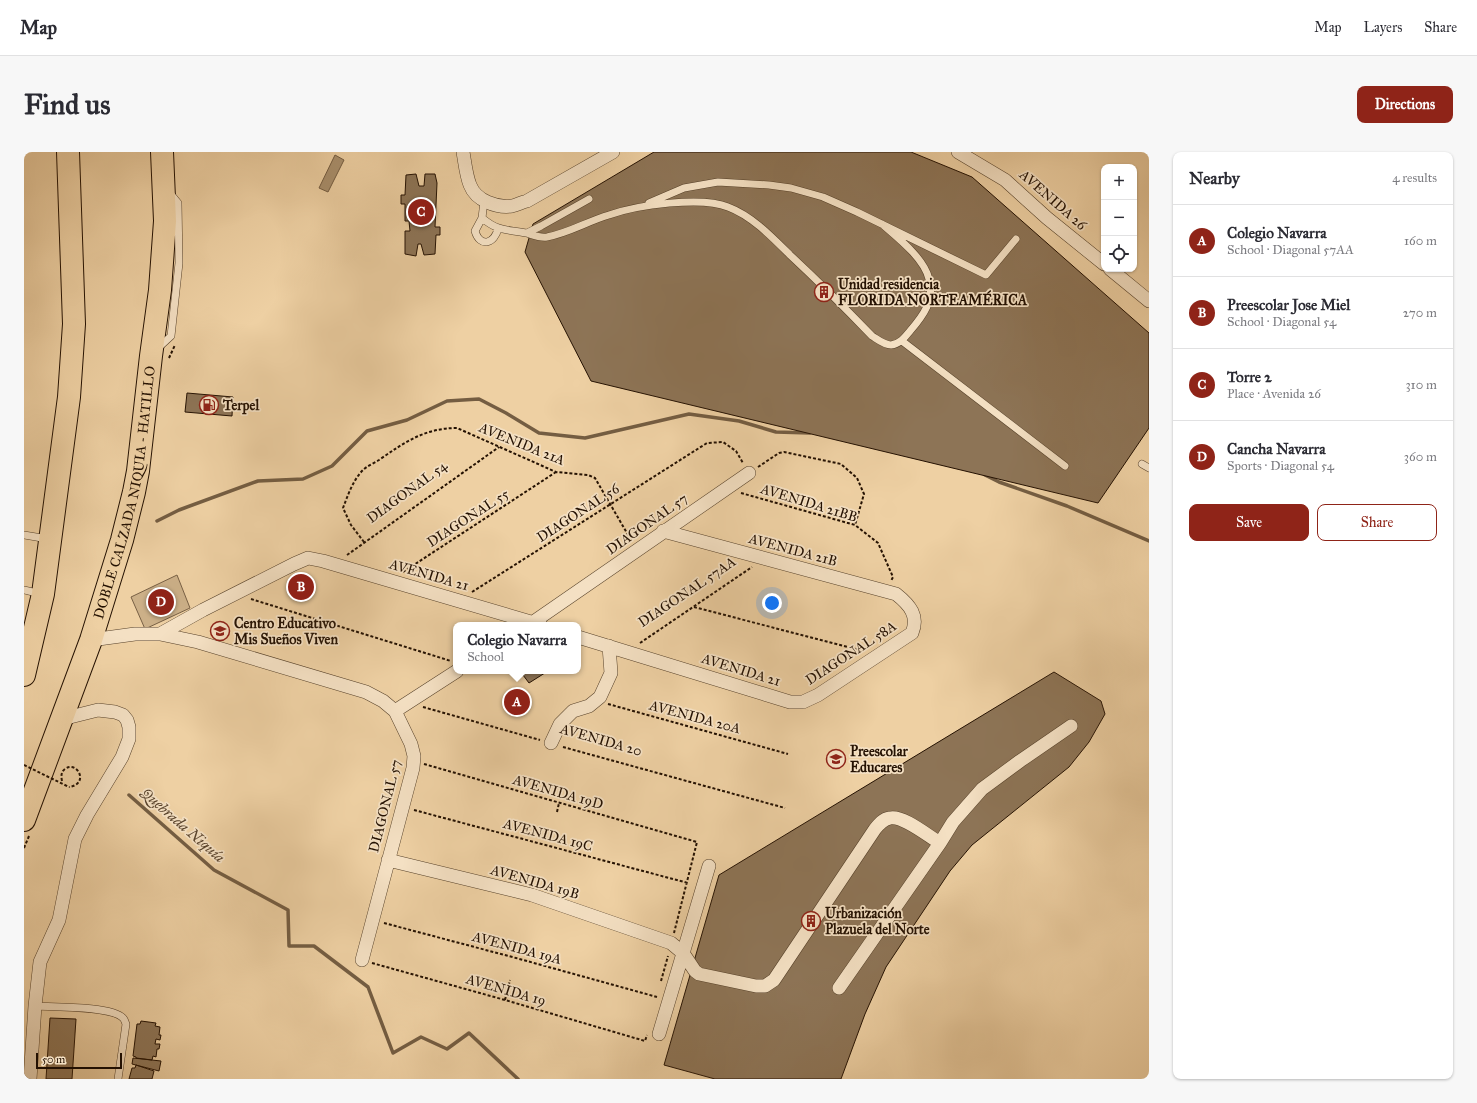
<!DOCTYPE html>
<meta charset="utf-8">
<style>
body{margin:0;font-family:"IM FELL Great Primer",serif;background:#f7f7f7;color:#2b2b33}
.controls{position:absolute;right:12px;top:12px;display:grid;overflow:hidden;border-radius:8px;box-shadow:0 1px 3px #0004}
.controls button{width:36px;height:36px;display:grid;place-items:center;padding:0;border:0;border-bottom:1px solid #e1e1e2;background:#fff;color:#2b2b33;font:20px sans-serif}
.scale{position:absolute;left:12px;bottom:10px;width:86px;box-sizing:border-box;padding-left:4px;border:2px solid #241102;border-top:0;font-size:11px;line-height:14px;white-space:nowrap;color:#241102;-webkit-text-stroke:3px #f4e0c3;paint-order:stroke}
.you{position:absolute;left:748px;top:451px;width:14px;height:14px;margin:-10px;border:3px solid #fff;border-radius:50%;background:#1a73e8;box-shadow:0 0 0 6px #1a73e833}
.badge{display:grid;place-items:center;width:26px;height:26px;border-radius:50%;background:#8f2418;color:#fff;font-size:13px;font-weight:700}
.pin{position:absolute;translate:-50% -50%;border:2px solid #fff;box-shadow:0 1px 4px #0006}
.popup{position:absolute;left:429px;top:470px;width:128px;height:52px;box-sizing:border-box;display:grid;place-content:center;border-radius:8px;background:#fff;filter:drop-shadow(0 1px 3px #0005);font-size:13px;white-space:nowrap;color:#7c7c81}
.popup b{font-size:15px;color:#2b2b33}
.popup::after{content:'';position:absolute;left:50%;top:100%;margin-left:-8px;border:8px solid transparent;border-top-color:#fff}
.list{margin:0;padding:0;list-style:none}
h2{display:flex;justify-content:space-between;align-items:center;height:52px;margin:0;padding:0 16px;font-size:17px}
h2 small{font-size:13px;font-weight:400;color:#7c7c81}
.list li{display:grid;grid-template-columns:26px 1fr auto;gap:12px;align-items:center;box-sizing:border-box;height:72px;padding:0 16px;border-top:1px solid #e1e1e2}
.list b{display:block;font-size:15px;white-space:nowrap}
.list p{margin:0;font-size:13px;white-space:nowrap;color:#7c7c81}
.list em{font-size:13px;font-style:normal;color:#7c7c81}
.actions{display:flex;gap:8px;padding:12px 16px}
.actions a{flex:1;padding:9px 0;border:1px solid #8f2418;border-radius:8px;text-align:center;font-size:14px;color:#8f2418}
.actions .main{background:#8f2418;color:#fff}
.icon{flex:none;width:22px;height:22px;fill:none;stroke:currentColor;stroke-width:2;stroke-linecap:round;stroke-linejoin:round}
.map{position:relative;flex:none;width:1125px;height:927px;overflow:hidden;border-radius:8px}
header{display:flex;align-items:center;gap:24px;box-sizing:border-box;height:56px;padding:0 20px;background:#fff;border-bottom:1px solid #e1e1e2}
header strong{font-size:19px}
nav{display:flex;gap:22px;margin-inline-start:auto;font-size:14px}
.intro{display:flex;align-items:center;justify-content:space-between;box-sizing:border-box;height:96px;padding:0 24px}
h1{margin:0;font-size:28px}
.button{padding:10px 18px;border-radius:8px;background:#8f2418;color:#fff;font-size:14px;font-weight:700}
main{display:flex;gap:24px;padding:0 24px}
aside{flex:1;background:#fff;border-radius:8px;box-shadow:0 1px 3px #0004}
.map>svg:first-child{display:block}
.green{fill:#ccb088;stroke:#786045}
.water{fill:#a98f6c;stroke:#745d42}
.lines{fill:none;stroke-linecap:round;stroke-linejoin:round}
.stream{stroke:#745d42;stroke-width:3.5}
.building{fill:#8d7456;stroke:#241102}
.service-casing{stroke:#56412a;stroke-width:8}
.minor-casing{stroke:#56412a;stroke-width:14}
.trunk-casing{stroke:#241102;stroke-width:24}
.path{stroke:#241102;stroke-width:2;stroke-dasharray:3 2;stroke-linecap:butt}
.service{stroke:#f4e0c3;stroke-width:7}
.minor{stroke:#f4e0c3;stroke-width:13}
.trunk{stroke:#eed0a3;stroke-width:22}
.path-bridge{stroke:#241102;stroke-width:2;stroke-dasharray:3 2;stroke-linecap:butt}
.labels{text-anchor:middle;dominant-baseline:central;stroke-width:3.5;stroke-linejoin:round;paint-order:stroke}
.street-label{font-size:14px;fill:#241102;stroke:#f4e0c3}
.poi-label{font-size:14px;font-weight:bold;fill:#241102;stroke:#f4e0c3;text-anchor:start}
.water-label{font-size:15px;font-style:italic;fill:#59432c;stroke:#f4e0c3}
</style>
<header>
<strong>Map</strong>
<nav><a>Map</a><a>Layers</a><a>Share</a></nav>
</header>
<div class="intro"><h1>Find us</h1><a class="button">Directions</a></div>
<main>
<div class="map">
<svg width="1125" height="927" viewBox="0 0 1125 927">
<rect width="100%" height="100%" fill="#eed0a3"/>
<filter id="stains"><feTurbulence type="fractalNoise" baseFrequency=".005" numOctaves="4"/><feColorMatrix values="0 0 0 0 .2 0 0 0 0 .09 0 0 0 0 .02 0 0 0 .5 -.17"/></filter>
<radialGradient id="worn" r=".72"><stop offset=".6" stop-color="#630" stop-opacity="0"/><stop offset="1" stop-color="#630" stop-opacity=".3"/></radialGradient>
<path class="green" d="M153 423 166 456 121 477 107 445Z"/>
<path class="water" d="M311 3 320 8 304 40 295 36Z"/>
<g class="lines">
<path class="stream" d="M961 323 975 330 1043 354 1125 389
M133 369 155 358 234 329 279 327 308 314 343 279 383 268 423 249 455 247 482 261 515 281 561 286 665 262 715 269 752 280 786 281
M105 643 190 718 264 758 265 794H290L344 835 369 901 397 885 423 897 445 881 494 927"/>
</g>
<path class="building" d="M630 0H887L948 25 1125 181V276L1074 351 567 229 501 100 509 72Z
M392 22 395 34H400L401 22H411L413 31 411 75H416V83H412L411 102 400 103 397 92H394L392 104 381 102V79H386L385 69H381V52H377V43H381L382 23Z
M163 241 209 245 208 264 161 260Z
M496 519H524L505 531Z
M1030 520 1077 549 1081 562 1065 590 1045 615 948 693 926 719 862 815 841 862 817 927H691L640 913 695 723Z
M26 866 52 867 48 927H22Z
M117 869 132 871 131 874 136 875 135 883H137L136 888 132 887 131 892H136L135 897H133L132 905 129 904 128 908 112 906V905L109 904 113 872H116Z
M109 906 137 909 135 919 108 912Z
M112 913 130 919 128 927H105L108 916H111Z"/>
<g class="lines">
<g class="service-casing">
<path id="service" d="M460 49 458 66C475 80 482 77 502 81 509 83 515 86 523 85 545 81 564 69 585 63 613 53 678 44 704 55 728 64 748 85 766 103 794 129 821 156 848 184 853 187 860 193 867 193 876 192 881 185 886 179 899 164 911 148 905 127 900 106 874 86 858 72
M625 51 660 36 694 30 745 33 767 36 799 45 833 60 962 123 992 87
M458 66 451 79C456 96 471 92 474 76
M503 81 517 74 565 47
M878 189 1041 314
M134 196 147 184 155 111 154 51 145 40
M1118 312 1125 316
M0 383 24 387
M0 438 17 442
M11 854C29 855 88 854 99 866 101 868 101 870 102 872L94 927"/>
</g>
<g class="minor-casing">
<path id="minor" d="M439 0C441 11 442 23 446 33 452 49 473 56 488 54 493 53 498 50 503 49L589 0
M934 0 981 28 1023 66 1080 112
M1086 117 1125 149
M505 473 725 321
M136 482 179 458 270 412 284 406 299 409 517 473
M554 485 766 550H779L794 543 888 481C895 464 886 453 872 442L639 379
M67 488 111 482H136L174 490 342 540 359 549 371 559 387 592 390 604 389 616 338 808
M371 559 433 519
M527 591 536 572 549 559 565 554 576 545 587 521 585 494
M364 708 508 743 647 791 659 801 671 819 675 822 732 834H741L750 828 851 677C855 672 859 667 866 666 879 663 904 684 916 691L929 670 958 637 996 609 1047 574
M815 836 916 691
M635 882 685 714
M6 927 11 854 16 810 35 768 51 687 63 663 98 605 105 587V575L103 568 99 563 91 560 74 558 38 567"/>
</g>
<g class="trunk-casing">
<g id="trunk">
<path d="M0 523 19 442 45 245 50 172 44 0"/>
<path id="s1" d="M0 668 67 488 98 388 110 340 114 319 127 204 136 138 141 69 138 0"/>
</g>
</g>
<path class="path" d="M145 206 151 193
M734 315 755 301 760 300 817 312 833 326 840 342 831 373
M717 341 831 373 854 391 869 425 867 429
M340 390 327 373 319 356C324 343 329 328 339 318 343 314 350 311 355 308 381 290 401 276 433 276L532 320 564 323 571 326 607 388
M323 403 475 295
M379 420 532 320
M448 440 683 291 699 290 712 299 719 311
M227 447 427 509
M670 455 839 499
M616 491 728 415
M584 552 764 602
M399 555 516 588
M539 595 761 656
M400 612 673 690 650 781
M38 629C37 624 37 620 41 617 53 608 66 632 45 635
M390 658 664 731
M533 660 535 651
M0 696 5 684
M360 771 492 806 633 845
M348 811 481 848 621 889 623 883
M637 829 644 804
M481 848 486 828"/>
<use href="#service" class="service"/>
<use href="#minor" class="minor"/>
<use href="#trunk" class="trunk"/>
<path class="path-bridge" d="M0 613 45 635"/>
</g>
<defs>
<g id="building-ring" transform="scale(1)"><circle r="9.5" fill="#f4e0c3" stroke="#8f2418" stroke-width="1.5"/><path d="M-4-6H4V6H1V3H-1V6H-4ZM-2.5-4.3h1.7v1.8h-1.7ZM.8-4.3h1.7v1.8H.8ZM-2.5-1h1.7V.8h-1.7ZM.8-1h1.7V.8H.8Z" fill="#8f2418"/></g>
<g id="fuel-ring" transform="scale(1)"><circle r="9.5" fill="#f4e0c3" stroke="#8f2418" stroke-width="1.5"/><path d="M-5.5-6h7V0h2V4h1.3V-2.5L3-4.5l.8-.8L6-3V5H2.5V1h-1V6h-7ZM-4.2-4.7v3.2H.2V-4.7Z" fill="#8f2418"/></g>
<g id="school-ring" transform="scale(1)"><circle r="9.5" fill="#f4e0c3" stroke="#8f2418" stroke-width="1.5"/><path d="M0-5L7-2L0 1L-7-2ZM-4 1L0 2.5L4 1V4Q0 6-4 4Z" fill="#8f2418"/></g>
</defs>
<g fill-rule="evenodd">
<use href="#building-ring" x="800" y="140"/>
<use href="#fuel-ring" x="185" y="253"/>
<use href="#school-ring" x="196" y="479"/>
<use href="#school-ring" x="812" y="607"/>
<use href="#building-ring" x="787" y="769"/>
</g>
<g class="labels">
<g class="street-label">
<text transform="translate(1029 48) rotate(41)">AVENIDA 26</text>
<text transform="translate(498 292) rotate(22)">AVENIDA 21A</text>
<text stroke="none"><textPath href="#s1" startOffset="344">DOBLE CALZADA NIQUIA - HATILLO</textPath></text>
<text transform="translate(383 340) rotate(-36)">DIAGONAL 54</text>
<text transform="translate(785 351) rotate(17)">AVENIDA 21BB</text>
<text transform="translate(554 361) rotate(-33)">DIAGONAL 56</text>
<text transform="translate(444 366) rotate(-33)">DIAGONAL 55</text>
<text transform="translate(623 372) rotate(-35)">DIAGONAL 57</text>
<text transform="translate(769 398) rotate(15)">AVENIDA 21B</text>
<text transform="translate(405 423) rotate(16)">AVENIDA 21</text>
<text transform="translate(663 440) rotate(-34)">DIAGONAL 57AA</text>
<text transform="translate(827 501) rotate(-33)">DIAGONAL 58A</text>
<text transform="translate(717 518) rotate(17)">AVENIDA 21</text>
<text transform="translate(671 565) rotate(15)">AVENIDA 20A</text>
<text transform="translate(577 588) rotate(16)">AVENIDA 20</text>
<text transform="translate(534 640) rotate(16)">AVENIDA 19D</text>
<text transform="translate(361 654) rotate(-76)">DIAGONAL 57</text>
<text transform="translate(524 683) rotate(15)">AVENIDA 19C</text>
<text transform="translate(511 730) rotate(16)">AVENIDA 19B</text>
<text transform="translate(493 796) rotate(15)">AVENIDA 19A</text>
<text transform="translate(482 838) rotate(16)">AVENIDA 19</text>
</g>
<g class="poi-label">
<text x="814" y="132">Unidad residencia<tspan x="814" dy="16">FLORIDA NORTEAMÉRICA</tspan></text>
<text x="199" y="253">Terpel</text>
<text x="210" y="471">Centro Educativo<tspan x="210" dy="16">Mis Sueños Viven</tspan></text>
<text x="826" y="599">Preescolar<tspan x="826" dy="16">Educares</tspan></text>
<text x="801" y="761">Urbanización<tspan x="801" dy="16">Plazuela del Norte</tspan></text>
</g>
<g class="water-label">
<text transform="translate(159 673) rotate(41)">Quebrada Niquía</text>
</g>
</g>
<rect width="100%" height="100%" filter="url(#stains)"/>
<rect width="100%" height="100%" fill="url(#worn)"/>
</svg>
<div class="controls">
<button>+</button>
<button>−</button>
<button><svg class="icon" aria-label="locate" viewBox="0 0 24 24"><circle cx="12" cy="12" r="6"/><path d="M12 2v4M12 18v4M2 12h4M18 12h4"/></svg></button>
</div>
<div class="scale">50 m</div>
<div class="you"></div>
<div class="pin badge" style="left:493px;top:550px">A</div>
<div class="popup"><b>Colegio Navarra</b>School</div>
<div class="pin badge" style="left:277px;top:435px">B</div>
<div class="pin badge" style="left:397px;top:60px">C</div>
<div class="pin badge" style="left:137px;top:450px">D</div>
</div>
<aside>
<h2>Nearby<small>4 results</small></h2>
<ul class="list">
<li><span class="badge">A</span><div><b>Colegio Navarra</b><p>School · Diagonal 57AA</p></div><em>160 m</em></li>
<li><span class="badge">B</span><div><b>Preescolar Jose Miel</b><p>School · Diagonal 54</p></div><em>270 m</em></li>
<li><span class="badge">C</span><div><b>Torre 2</b><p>Place · Avenida 26</p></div><em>310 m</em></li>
<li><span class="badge">D</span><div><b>Cancha Navarra</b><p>Sports · Diagonal 54</p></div><em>360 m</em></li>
</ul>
<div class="actions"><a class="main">Save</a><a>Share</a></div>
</aside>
</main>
